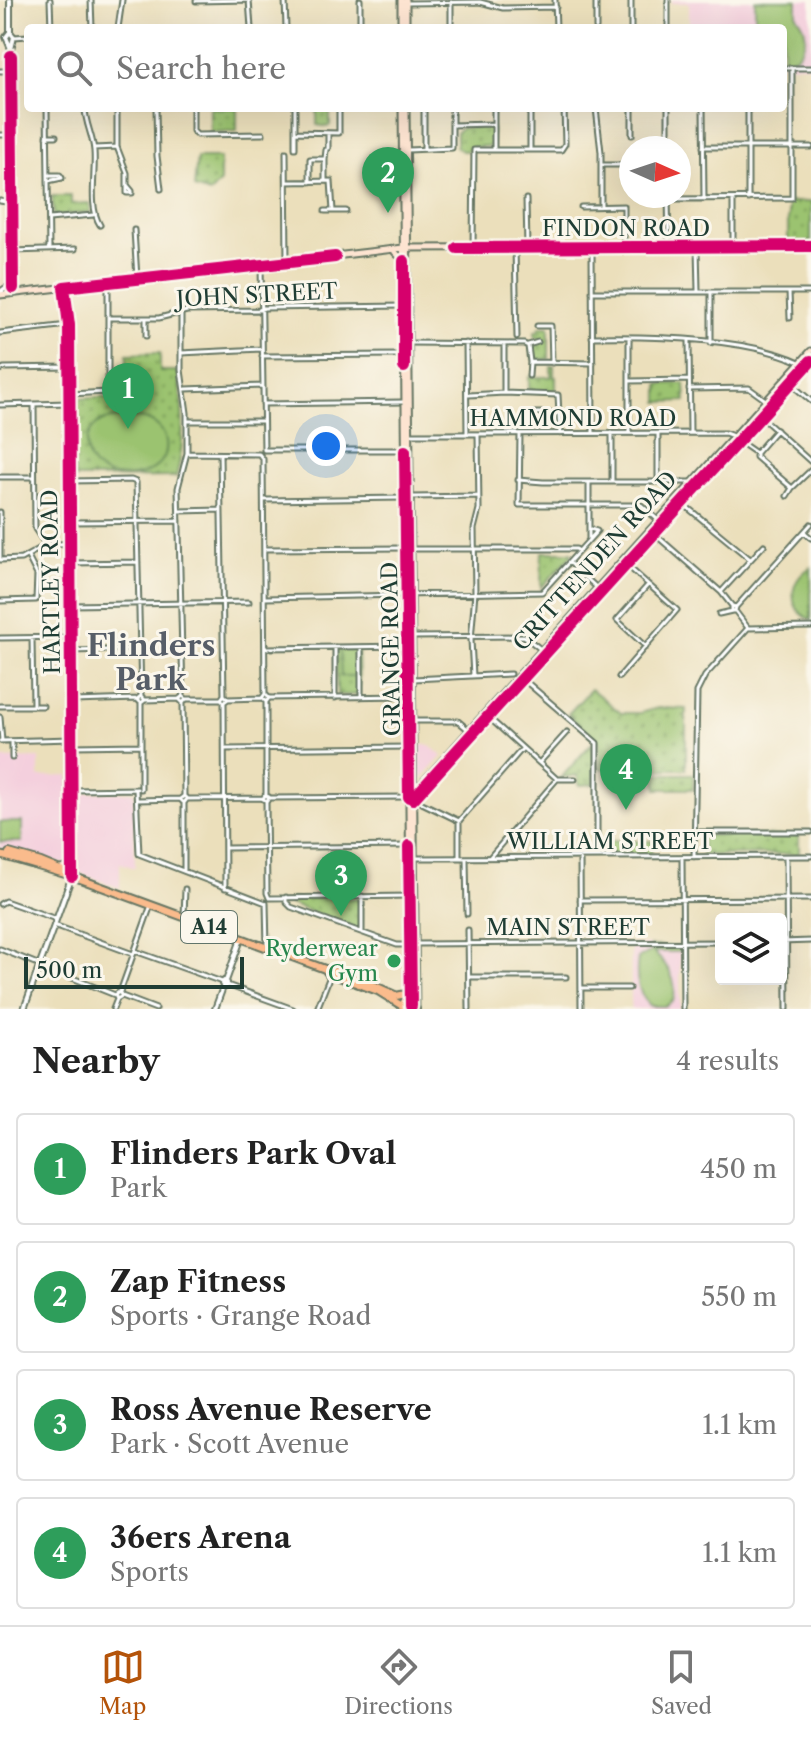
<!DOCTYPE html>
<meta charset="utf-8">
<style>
body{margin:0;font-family:"Libre Caslon Text",serif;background:#f2f2f2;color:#222}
.controls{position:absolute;right:24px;bottom:24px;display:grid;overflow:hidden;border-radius:8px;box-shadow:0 8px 32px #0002}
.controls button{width:72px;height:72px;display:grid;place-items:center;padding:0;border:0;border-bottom:2px solid #e0e0e0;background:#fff;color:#222;font:40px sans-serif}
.compass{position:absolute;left:619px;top:136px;width:72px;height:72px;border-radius:50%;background:#fff;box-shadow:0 8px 32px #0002;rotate:93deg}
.scale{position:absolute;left:24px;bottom:20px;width:220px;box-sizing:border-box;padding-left:8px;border:4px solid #1f3d34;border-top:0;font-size:22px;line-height:28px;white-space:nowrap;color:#1f3d34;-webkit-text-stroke:6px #fbf7ec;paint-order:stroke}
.you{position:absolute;left:326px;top:446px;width:28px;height:28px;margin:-20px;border:6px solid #fff;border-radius:50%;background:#1a73e8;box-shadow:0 0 0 12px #1a73e833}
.badge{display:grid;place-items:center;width:52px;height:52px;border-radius:50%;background:#b45309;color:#fff;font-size:26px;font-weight:700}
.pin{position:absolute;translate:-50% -66px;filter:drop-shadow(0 2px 4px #0008)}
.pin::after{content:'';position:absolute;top:42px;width:28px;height:24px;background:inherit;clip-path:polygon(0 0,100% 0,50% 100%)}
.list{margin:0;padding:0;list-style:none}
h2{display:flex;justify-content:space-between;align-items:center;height:104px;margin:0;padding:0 32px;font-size:34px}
h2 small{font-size:26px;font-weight:400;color:#767676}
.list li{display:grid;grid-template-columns:52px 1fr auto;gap:24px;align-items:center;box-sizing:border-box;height:112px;margin:0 16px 16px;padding:0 16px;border:2px solid #e0e0e0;border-radius:8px}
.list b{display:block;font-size:30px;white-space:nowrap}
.list p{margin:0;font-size:26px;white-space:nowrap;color:#767676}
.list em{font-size:26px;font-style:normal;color:#767676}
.icon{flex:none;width:44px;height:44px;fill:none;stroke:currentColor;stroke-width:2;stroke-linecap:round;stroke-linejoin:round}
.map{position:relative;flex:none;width:811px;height:1009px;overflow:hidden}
.search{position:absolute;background:#fff;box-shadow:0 8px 32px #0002;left:24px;right:24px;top:24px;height:88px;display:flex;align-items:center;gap:20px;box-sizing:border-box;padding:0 28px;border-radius:8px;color:#767676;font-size:30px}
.sheet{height:616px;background:#fff}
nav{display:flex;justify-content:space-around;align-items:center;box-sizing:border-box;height:112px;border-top:2px solid #e0e0e0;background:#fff;font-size:22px;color:#767676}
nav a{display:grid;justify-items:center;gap:4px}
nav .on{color:#b45309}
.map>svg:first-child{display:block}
.built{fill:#f4cfdd}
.grass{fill:url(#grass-dots);stroke:#5d8052;stroke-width:2}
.pitch{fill:#9bc36f;stroke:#5d8052;stroke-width:2}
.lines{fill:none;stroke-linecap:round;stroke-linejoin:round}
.minor-casing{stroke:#667663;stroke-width:7}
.tertiary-casing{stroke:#667663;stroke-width:8}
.secondary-casing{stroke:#667663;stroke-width:9}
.primary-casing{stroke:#667663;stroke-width:10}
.minor{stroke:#fff;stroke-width:3}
.tertiary{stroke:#fff;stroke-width:4}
.secondary{stroke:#fde4d1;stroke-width:5}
.primary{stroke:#fabb8c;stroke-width:6}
.cycleway-casing{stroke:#fbf7ec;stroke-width:17}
.cycleway{stroke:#d6006c;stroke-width:12}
.leisure-dot{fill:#2e9e5b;stroke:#fbf7ec;stroke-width:3}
.labels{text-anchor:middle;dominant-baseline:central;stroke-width:6;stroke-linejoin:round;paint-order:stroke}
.shield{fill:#fbf7ec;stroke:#61756b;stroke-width:2}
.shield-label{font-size:20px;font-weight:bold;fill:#1f3d34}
.street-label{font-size:22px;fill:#1f3d34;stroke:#fbf7ec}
.leisure-label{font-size:22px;fill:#27864d;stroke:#fbf7ec;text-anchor:end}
.district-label{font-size:30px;font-weight:bold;fill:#575e68;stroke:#fbf7ec}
</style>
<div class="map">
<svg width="811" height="1009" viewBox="0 0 811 1009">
<defs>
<pattern id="grass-dots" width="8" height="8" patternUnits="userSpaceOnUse" patternTransform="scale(2)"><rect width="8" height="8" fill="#9bc36f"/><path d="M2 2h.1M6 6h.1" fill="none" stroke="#7ea05c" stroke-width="1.8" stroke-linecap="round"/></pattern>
</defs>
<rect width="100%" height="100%" fill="#fbf7ec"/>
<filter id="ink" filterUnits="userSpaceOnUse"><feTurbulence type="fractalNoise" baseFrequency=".0125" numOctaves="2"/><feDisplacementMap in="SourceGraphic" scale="16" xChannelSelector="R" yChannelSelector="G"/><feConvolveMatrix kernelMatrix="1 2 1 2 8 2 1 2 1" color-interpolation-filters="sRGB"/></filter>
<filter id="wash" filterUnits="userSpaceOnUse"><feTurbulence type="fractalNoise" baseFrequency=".006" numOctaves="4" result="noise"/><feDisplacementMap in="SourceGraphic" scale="32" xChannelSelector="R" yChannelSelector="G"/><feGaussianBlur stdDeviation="1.8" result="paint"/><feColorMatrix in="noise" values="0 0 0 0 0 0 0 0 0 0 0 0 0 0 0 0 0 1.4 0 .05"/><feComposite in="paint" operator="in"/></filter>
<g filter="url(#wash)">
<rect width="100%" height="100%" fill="#ebdfbb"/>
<path class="built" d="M671 0H811V65H783V28H689V3H671Z
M416 745H429L442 756 418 783 416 782Z
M39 758V777L69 776 70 856 69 862 65 865 0 848V759Z
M134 792 135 868 120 863V888L79 873 78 793Z
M631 944 680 947V1009H631Z"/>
<path class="grass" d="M210 108H237V131L210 132Z
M317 108H330V125L327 127 317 125Z
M487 127 492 129V146L472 147 469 151H462L456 146V133L461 128Z
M197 158H220V182L210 193 194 188Z
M52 196H71V204L90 203 91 212 54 216Z
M788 202H811V242H788Z
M540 327H549V359L533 360 531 346 540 344V338H535V332L539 331Z
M160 353V371H178C183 407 186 441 176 477L74 478 73 399 127 397V354Z
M551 366H554V377H556V391H529V377H551Z
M685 383 686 401 659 402V384Z
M542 552H571L572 555 541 588Z
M336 649H358L359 695H337Z
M591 689 621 713H640L658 708 686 709V769H600L599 743 568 714Z
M591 744 594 749V784L579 785 577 775 561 778Z
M656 774H693V789H657Z
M701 835 799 836V854L702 855Z
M599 841H653L651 855 600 854Z
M358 898 361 901 360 927 357 929 290 904V899Z"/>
<path class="pitch" d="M755 0H797V16C809 29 808 44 795 57L783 60V28H750L755 19Z
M141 418C153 421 164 428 166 442 171 475 121 484 100 471 81 459 82 430 103 421 114 416 129 419 141 418Z
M811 567V620C786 607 789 581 811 567Z
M340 650H355L356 676H341Z
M0 822H22V842H0Z
M650 946 680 947V952H653C668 965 679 981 673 1001L666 1006H651C637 994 635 977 638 958L650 952Z"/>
</g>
<g filter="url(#ink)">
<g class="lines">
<g class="minor-casing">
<path id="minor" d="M50 0 51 28
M91 0 92 28
M249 0 251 28
M285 0 286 28
M360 0V28
M555 0 556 28
M596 0V28
M631 0V28
M668 0V28
M196 1 249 0
M451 2V28
M408 3 480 2 503 8 556 7
M118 28 122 0
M14 37 28 36
M783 68H811
M0 71H11
M47 108 49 249
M85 108C85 123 93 136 94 151 96 174 88 206 100 225
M117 108V147L127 173V185
M156 108 157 156 161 189
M193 108V131L197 135 263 134
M295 108V148
M424 108V148
M530 108V148
M596 108 601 152V206
M632 108V135
M668 108V148
M703 108 704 199
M748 108V199
M452 125 494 124
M295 132 339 133V108
M328 133V148
M0 135H11
M47 136H56
M703 147H811
M94 148 117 147
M494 148V108
M408 150 452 148V108
M286 152 287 262
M325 159 326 150
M601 165H631
M48 181 62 178 60 175H50
M287 182 331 181 333 211
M310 182V159H325V181
M127 185 132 191V193H127Z
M668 196 669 247
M526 199 527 248
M668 199 792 198V68
M0 201 12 203
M581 207 624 206V247
M325 211H346
M49 219 93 215
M134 230 137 278
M697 247 698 291
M733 247V199
M473 248 474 150H561L565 144 564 108
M515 248 517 337
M592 249 593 433
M13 251 75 249
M261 265 264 450H407
M592 292H811
M711 292V343
M789 292 790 318
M181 312V370L187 413V453L178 488 183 696
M108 318H159L187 311 259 310 264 308 403 306
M537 326H551L552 363
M0 333 68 325
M146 336V318
M592 337C651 336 749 338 802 363
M629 337V433
M689 341 690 433
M408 343 524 344 528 346 530 362 593 363
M466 343 467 434
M528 345 538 342
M181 353 261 349
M262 356 402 355
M0 370 4 368 69 367
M529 376 530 362
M629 381 689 380
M790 383 811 401
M186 389 262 386
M689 389 749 388 771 404
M504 393 558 395 560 434
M70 394 108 392V282
M469 395 504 393V345
M34 404 35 529 46 545
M263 404 403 402
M0 405 68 403
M535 413H560
M760 416 811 462
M187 421H263
M776 430 756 453V457L792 488 811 470
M612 433V482
M658 433V481
M409 434 725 433 733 436
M520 434 519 505H641L657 519
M743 444 756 453
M187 453 259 454 263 459 265 694
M220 454 224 695
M0 477H34
M518 480 543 482H694
M70 481 131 480 136 482 141 696
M787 496 792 488
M412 497 478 496
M264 500 404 498
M682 503 750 559
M179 511 221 510
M0 512V560
M71 522 179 521
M650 530 721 592 732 606V611H735L736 607 732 606
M804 532 811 538
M589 540 597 531 590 529
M264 549 405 548
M412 549H576L579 551
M0 560 21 559 46 545 71 543
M569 562 596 587
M71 563 138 562
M721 592 764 545
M265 598 542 592 589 540V482
M0 601 36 600 37 575 28 557
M72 605 249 602
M736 607 811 524
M736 612 748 628
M719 614 732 611
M748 628 811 627
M412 637 524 636 543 651
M0 638 72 637
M32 638 33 705
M335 647V698
M361 647V697
M646 647 617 620 648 585
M265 648 409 646
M72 651 140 649
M473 676 471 640 475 592 474 529 479 509 478 434
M619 677 677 610 622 561
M414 679 510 674
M523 679 597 743V857
M269 698 406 696
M186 699H221L224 702 228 699 224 695 221 699
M228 699 262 698 265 694 269 698 266 702 262 698
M145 700 179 699
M74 701 137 699 141 696 145 700 141 703 137 699
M224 702 225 888
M266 702V795
M183 703 179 699 183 696 186 699 183 703 184 796
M0 706H43
M487 716 557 779H575
M0 717 2 741
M414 721H458L470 731
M0 741 72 739
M73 746 141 745
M225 749 409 747
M12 758V742
M539 763 567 732
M141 789V703
M74 790 137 789
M136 790 139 854 266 903 267 948
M265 795 269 797 267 801 263 799Z
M269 798 409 797
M187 799 263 798
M137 800 180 799
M266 801 267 893 269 898 410 896
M184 803 180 799 184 796 187 799 184 803V871
M422 803 459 821V856
M459 821 522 749
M696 832H811
M226 848 410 846
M490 857 557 779
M580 857 581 1009
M682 857 683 1009
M694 857 697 692 705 676 748 628
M786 857 787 1009
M415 858 811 856
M466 858 467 914
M286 897V902L291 907 397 945H409
M580 900 811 899
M0 904 5 901 56 919
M184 917 185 889
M54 925 133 954
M468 930 469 1009
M362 932V896
M781 942 811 941
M416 944 721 942
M0 949 115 995 119 992 122 996 117 999 115 995
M135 951 222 982
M469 977H566
M227 985 293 1009
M581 988H629
M120 992 151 905
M122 996 156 1009
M113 1009 117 999
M317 1009 330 976"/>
</g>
<g class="tertiary-casing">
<path id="tertiary" d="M10 0V32
M11 49 6 37 10 32 14 37 11 49 13 293
M0 292 13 283
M224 981 227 983 225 987 222 984Z
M226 981 241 939
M24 1009 74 870 69 325 64 287
M215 1009 223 987"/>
</g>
<g class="secondary-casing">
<path id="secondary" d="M401 0V28
M406 0V28
M402 108 411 1008
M406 108 416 1009
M395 252 403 260
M0 295 403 248 811 246
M412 794 811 351
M414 798 811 361
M61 869 68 867 73 860"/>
</g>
<g class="primary-casing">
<path id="primary" d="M9 853 41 862 70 874
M0 855 72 876 325 969 328 973 378 991 407 1009
M325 969 349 974 395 995
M396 996 411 993
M404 1002 416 1009"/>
</g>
<use href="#minor" class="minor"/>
<use href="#tertiary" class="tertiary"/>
<use href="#secondary" class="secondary"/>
<use href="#primary" class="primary"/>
<g class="cycleway-casing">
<path id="cycleway" d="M11 56 13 288
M457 248 811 246
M404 261V367
M405 451 409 797
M413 799 811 361
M409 846 411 1006
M72 876 69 325 64 287 335 257"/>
</g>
<use href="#cycleway" class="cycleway"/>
</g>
</g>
<circle class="leisure-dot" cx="394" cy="961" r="8"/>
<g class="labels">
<rect class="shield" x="181" y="911" width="56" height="32" rx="6"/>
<g class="shield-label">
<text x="209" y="927">A14</text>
</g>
<g class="street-label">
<text x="626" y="228">FINDON ROAD</text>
<text transform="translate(257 295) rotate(-3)">JOHN STREET</text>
<text x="573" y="418">HAMMOND ROAD</text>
<text transform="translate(595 561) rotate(-48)">CRITTENDEN ROAD</text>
<text transform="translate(51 582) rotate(-91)">HARTLEY ROAD</text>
<text transform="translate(391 649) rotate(-91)">GRANGE ROAD</text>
<text x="610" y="841">WILLIAM STREET</text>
<text x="568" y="927">MAIN STREET</text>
</g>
<g class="leisure-label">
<text x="378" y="948">Ryderwear<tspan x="378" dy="25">Gym</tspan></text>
</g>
<g class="district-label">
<text x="151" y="645">Flinders<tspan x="151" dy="34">Park</tspan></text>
</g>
</g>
</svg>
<div class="controls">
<button><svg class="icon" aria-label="layers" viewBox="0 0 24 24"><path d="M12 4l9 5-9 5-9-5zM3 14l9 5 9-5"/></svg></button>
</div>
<svg class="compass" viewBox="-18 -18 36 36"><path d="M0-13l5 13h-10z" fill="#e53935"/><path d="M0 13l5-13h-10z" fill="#767676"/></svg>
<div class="scale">500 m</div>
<div class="you"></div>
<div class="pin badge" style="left:128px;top:429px;background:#2e9e5b">1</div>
<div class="pin badge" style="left:388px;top:213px;background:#2e9e5b">2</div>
<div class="pin badge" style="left:341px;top:916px;background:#2e9e5b">3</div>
<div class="pin badge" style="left:626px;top:810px;background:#2e9e5b">4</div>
<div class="search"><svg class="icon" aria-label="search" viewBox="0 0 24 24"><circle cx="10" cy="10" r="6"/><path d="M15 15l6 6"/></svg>Search here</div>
</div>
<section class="sheet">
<h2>Nearby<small>4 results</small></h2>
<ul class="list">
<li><span class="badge" style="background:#2e9e5b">1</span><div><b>Flinders Park Oval</b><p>Park</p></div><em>450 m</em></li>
<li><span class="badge" style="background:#2e9e5b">2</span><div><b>Zap Fitness</b><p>Sports · Grange Road</p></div><em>550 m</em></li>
<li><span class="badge" style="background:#2e9e5b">3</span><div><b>Ross Avenue Reserve</b><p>Park · Scott Avenue</p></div><em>1.1 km</em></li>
<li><span class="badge" style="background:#2e9e5b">4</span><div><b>36ers Arena</b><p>Sports</p></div><em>1.1 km</em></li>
</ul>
</section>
<nav>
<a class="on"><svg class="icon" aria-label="map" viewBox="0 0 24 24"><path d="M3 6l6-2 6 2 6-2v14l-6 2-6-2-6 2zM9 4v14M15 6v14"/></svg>Map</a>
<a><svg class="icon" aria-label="directions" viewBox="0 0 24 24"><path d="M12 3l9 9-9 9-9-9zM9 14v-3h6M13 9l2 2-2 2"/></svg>Directions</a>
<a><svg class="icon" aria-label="saved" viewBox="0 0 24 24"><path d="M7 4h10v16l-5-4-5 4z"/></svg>Saved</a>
</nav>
